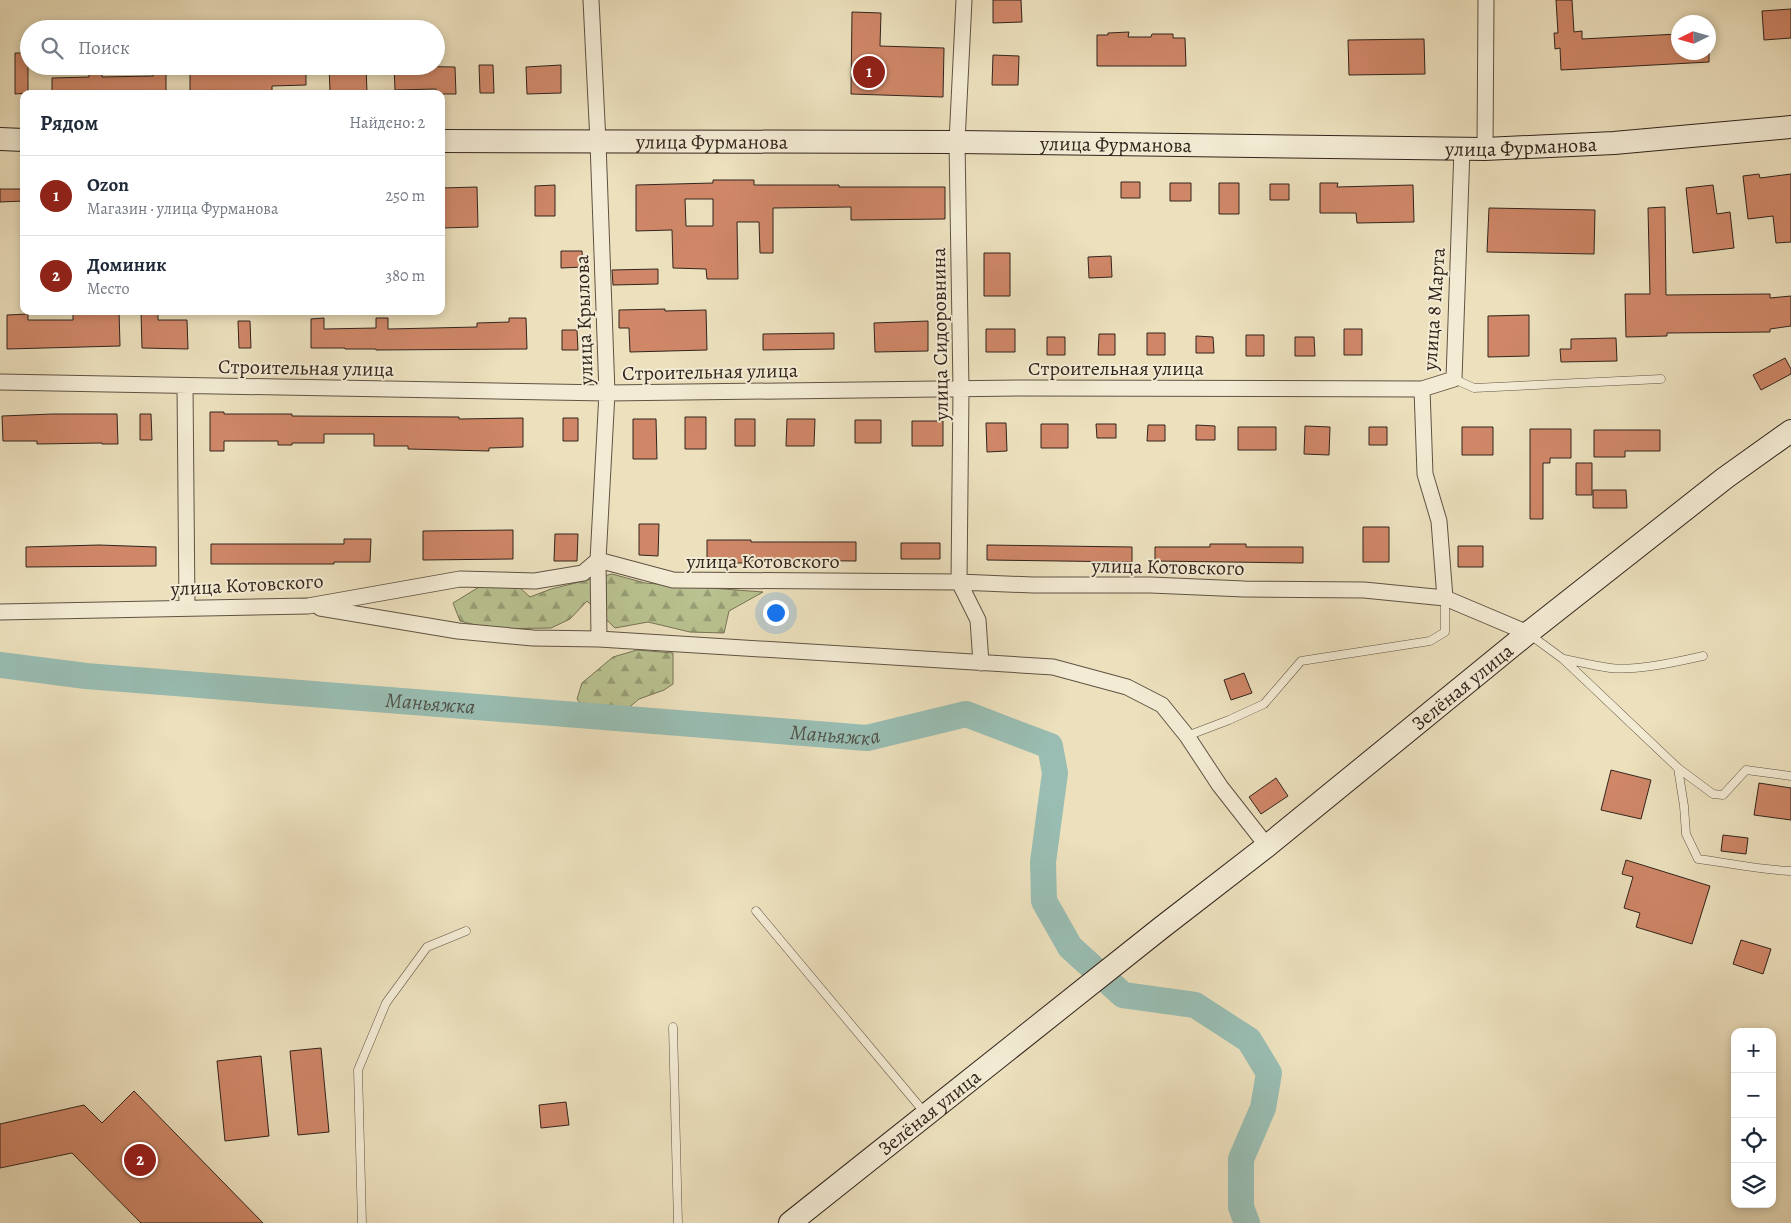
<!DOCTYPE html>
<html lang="ru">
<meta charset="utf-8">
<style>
body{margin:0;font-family:Alegreya,serif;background:#f2f2f3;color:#1f2937}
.controls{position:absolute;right:15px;bottom:15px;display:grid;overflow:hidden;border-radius:10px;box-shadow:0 2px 8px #0003}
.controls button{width:45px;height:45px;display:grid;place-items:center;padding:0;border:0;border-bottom:1px solid #e0e1e3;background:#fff;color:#1f2937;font:25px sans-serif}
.compass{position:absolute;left:1671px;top:15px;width:45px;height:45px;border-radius:50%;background:#fff;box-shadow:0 2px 8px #0003;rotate:265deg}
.you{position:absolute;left:775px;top:612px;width:18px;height:18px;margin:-12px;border:4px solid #fff;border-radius:50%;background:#1a73e8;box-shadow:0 0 0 8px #1a73e833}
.badge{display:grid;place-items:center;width:32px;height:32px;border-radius:50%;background:#8f2418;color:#fff;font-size:16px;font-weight:700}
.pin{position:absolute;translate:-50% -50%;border:2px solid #fff;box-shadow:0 1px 5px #0006}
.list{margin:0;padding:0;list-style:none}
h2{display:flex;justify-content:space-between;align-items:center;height:65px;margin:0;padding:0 20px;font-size:21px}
h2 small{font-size:16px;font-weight:400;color:#747a83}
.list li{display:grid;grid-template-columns:32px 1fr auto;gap:15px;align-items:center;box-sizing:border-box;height:80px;padding:0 20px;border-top:1px solid #e0e1e3}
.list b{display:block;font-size:19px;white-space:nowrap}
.list p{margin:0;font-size:16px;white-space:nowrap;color:#747a83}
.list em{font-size:16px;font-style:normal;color:#747a83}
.icon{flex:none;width:28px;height:28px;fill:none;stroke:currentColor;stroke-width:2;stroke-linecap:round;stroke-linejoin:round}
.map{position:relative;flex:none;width:1791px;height:1223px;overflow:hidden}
.search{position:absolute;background:#fff;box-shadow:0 2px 8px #0003;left:20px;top:20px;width:425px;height:55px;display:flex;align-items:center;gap:12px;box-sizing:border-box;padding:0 18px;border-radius:28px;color:#747a83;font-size:19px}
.panel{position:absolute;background:#fff;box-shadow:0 2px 8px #0003;left:20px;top:90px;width:425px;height:225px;border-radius:10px}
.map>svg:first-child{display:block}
.forest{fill:url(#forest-firs);stroke:#767356}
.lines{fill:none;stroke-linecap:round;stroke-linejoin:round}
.river{stroke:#99bdb2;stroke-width:26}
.building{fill:#cf8768;stroke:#32241c;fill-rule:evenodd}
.lane-casing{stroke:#605344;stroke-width:9}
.street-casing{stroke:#605344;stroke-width:17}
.secondary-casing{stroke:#32241c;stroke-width:24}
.lane{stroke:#f3ebd4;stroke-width:8}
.street{stroke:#f3ebd4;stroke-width:15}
.secondary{stroke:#f3ebd4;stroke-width:22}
.labels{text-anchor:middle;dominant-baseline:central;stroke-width:4;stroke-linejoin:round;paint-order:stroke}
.street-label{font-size:20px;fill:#32241c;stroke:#f3ebd4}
.water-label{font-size:21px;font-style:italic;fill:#515249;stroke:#f3ebd4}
</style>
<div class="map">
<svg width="1791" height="1223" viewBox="0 0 1791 1223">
<defs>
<pattern id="forest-firs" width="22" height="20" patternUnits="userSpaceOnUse" patternTransform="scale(1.25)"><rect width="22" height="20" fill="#b9c290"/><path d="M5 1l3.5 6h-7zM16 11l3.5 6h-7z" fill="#979d75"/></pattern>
</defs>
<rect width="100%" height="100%" fill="#ece0bd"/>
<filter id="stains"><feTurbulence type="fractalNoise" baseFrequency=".004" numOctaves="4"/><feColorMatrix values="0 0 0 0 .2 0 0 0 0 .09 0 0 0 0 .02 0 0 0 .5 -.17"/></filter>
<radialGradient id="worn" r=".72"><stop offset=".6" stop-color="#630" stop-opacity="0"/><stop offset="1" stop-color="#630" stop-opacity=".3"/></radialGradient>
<path class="forest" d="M612 574 645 583 763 592 729 611 724 633 690 632 648 622 615 628 587 601 570 619 551 628 491 629 460 621 453 603 484 584 518 586 530 597 551 589Z
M637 650 673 653V684L664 690 639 699 621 714 586 710 577 699 582 683 613 657Z"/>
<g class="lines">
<path class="river" id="s1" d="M0 665 86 676 867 738 966 714 1050 746 1055 773 1043 862 1044 901 1070 947 1123 995 1195 1005 1249 1040 1269 1073 1263 1108 1241 1159V1207L1247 1223"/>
</g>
<path class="building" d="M993 0H1021L1022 22 993 23Z
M1556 0H1572L1574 32 1582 31V39L1678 34V52H1709V62L1561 70 1560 48 1555 49 1554 33H1558Z
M1791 9V38L1764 40 1762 11Z
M852 12 881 13 880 46 944 48 943 97 851 94Z
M1129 32 1128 37H1151L1152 34H1173V38H1185L1186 66H1097V35H1108V33Z
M1424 39 1425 74 1349 75 1348 40Z
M15 53H28V93L15 94Z
M993 55 1019 56 1018 85H992Z
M479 65H493L494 93H480Z
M561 65V93L527 94 526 67Z
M89 66H102V77L153 76V66H166V92H52V78L89 77Z
M224 66H306V85L272 86V91L190 92V68H224Z
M329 66H366L367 92 330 91Z
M394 66 455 67 456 94H436V89L395 90Z
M1759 174 1760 178 1791 174V242L1776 243 1773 216 1748 219 1743 176Z
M713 180H754V185H839V187H945V219L851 220V207L773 208V253H760L759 222H737L738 279H707L706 269 673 268 672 230 636 231V185L713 183ZM685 199H713V226H686Z
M1121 182H1140V198H1121Z
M1170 183H1191V201H1170Z
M1219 183H1239V214H1219Z
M1320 183H1338L1337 187 1413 185 1414 222 1357 223 1356 213H1320Z
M1270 184H1289V200H1270Z
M555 185V216H535V186Z
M1713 185 1717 214 1730 212 1734 248 1693 253 1686 188Z
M477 187 478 227 441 228V188Z
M0 189H24V201L0 202Z
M1665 207 1666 295 1770 294V298L1791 296V326L1770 329V332L1667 333V336L1626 337 1625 294H1650L1648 208Z
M1489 208 1595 210 1594 254 1487 252Z
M561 251H582L583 267 561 268Z
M984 253H1010V296H984Z
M1111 256 1112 277 1089 278 1088 257Z
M658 269V284L613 285 612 270Z
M665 309V311L706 310 707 350 630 352 629 328H619V310Z
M73 311H119L120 346 7 349V315L28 314V320H73Z
M141 312H158V320H187L188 349 142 348Z
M1529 315V356L1488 357V316Z
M324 318V329L376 328V318H388V329L477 327V323L509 322V318H526L527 349 376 350V349H345V348H311V319Z
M238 321H250L251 348H239Z
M928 321V351L875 352 874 323Z
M986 329H1015V352H986Z
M1344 329H1362V355H1344Z
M562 330H577L578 350H562Z
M834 333V349L763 350V334Z
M1147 333H1165V355H1147Z
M1099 334H1115V355H1098Z
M1246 335H1264V356H1246Z
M1196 336 1213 337 1214 353H1196Z
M1047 337H1065V355H1047Z
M1295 337H1314L1315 356H1295Z
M1616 338 1617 361 1561 362 1560 349H1571V339Z
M1785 358 1791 369V374L1761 390 1753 375Z
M210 412H224V414H292V416L459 417V419L523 418V447L489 448V451L408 449V446H374V434H324V443H292V445H278V441H224V451H210Z
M53 414H117L118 444H102V443L37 444V441H3L2 416Z
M140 414H151L152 440H140Z
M685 417H706V449H685Z
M563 418H578V441H563Z
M633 419H656L657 459H633Z
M735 419H755V446H735Z
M787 419H815L814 446H786Z
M855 420H881V443H855Z
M912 421H943V446H912Z
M986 423H1006L1007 451 987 452Z
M1041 424H1068V448H1041Z
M1096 424H1116V438H1097Z
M1148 425H1165V441H1147Z
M1196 425 1215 426V440H1196Z
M1305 426 1330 427 1329 455 1304 454Z
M1238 427H1276V450H1238Z
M1369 427H1387V445H1369Z
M1462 427H1493V455H1462Z
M1530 429H1571V458H1550V463H1543V519H1530Z
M1594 430H1660V451H1625V457H1594Z
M1576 463H1592V495H1576Z
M1593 490H1626L1627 508H1593Z
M639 524H659L658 556 639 555Z
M1363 527H1389V562H1363Z
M513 530V559L423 560V531Z
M555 534H578L577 561H554Z
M344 539H371L370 562H334V564H211V544H344Z
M707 540H751V542H856V561L751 560V563H707Z
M901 543H940V559H901Z
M1210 544H1246V547H1303V563L1155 561V547H1210Z
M99 545 156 547V566L26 567V547Z
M987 545 1132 547V562L987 560Z
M1458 546H1483V567H1458Z
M1244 673 1252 693 1231 700 1224 680Z
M1611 770 1651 780 1641 819 1601 810Z
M1276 778 1288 796 1261 814 1249 797Z
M1759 783 1791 788V820L1754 815Z
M1723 835 1748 838 1746 854 1721 851Z
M1626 860 1710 886 1692 944 1636 927 1640 913 1624 908 1633 877 1622 874Z
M1741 940 1771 949 1763 974 1733 964Z
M321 1048 329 1132 298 1135 290 1051Z
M261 1056 269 1136 225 1141 217 1061Z
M134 1091 263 1223H141L72 1153 0 1168V1124L84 1105 102 1123Z
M566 1102 569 1125 541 1128 539 1105Z"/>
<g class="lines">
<g class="lane-casing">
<path id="lane" d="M1454 379 1474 388 1661 379
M1529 634 1563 659 1678 768 1684 806 1686 834 1698 859C1729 863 1760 870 1791 871
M1564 659C1579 662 1595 666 1610 668 1637 671 1676 662 1703 656
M1187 736 1229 720 1264 704 1301 661 1430 641 1445 632V598
M1678 768 1713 794 1723 795 1746 770 1791 776
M756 911 925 1113
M673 1027 678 1223
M362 1223 358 1070 386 1003 427 947 466 931"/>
</g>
<g class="street-casing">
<path id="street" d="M591 0 598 142 607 393 598 560 599 639
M964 0 957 142 961 389 959 582 978 620 981 663
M1485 149 1486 0
M0 382 607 393 1023 388 1422 389 1454 379 1462 149
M185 386 187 608
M1422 389 1425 474 1439 521 1445 598
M320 608 458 631 533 638 599 639 1053 667 1127 687 1162 705 1187 736 1220 786 1267 846
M0 612 308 606 460 579 535 581 583 573 598 560 673 580 959 582 1033 585H1151L1244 589 1364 590 1445 598 1528 633"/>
</g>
<g class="secondary-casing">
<g id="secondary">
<path d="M0 139 24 140"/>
<path id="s2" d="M441 141 957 142 1485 149 1614 143 1791 127"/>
<path id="s3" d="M790 1223 1161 928 1267 846 1528 633 1725 478 1791 431"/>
</g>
</g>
<use href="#lane" class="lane"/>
<use href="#street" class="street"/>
<use href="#secondary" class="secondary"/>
</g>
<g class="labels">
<g class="street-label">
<text stroke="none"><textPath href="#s2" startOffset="271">улица Фурманова</textPath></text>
<text stroke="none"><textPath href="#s2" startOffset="675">улица Фурманова</textPath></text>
<text stroke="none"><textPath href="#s2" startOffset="1080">улица Фурманова</textPath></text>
<text transform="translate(1434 309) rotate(-86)">улица 8 Марта</text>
<text transform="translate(584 320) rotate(-92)">улица Крылова</text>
<text transform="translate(940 334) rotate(-91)">улица Сидоровнина</text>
<text transform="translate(306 368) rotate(1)">Строительная улица</text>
<text x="1116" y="368">Строительная улица</text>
<text transform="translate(710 372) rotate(-1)">Строительная улица</text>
<text x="763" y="561">улица Котовского</text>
<text transform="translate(1168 567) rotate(1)">улица Котовского</text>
<text transform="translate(247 585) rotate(-3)">улица Котовского</text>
<text stroke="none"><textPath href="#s3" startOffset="860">Зелёная улица</textPath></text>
<text stroke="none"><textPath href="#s3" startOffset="178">Зелёная улица</textPath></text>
</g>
<g class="water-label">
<text stroke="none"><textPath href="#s1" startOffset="432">Маньяжка</textPath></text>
<text stroke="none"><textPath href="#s1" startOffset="838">Маньяжка</textPath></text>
</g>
</g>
<rect width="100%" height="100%" filter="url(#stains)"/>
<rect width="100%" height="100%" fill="url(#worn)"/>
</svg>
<div class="controls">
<button>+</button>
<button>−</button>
<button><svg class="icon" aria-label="locate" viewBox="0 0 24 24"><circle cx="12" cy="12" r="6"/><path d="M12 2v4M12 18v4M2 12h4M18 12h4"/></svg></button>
<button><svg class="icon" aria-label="layers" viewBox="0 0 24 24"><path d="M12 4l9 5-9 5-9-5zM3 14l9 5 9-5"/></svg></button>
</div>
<svg class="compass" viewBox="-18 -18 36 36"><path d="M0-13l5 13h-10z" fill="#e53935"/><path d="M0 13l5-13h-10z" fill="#747a83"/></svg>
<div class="you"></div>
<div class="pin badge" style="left:869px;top:72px">1</div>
<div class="pin badge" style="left:140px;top:1160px">2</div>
<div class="search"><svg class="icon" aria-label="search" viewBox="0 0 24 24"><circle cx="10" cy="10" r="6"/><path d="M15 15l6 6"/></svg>Поиск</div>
<section class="panel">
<h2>Рядом<small>Найдено: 2</small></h2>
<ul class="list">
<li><span class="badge">1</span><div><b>Ozon</b><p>Магазин · улица Фурманова</p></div><em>250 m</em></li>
<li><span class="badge">2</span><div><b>Доминик</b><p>Место</p></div><em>380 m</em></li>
</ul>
</section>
</div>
